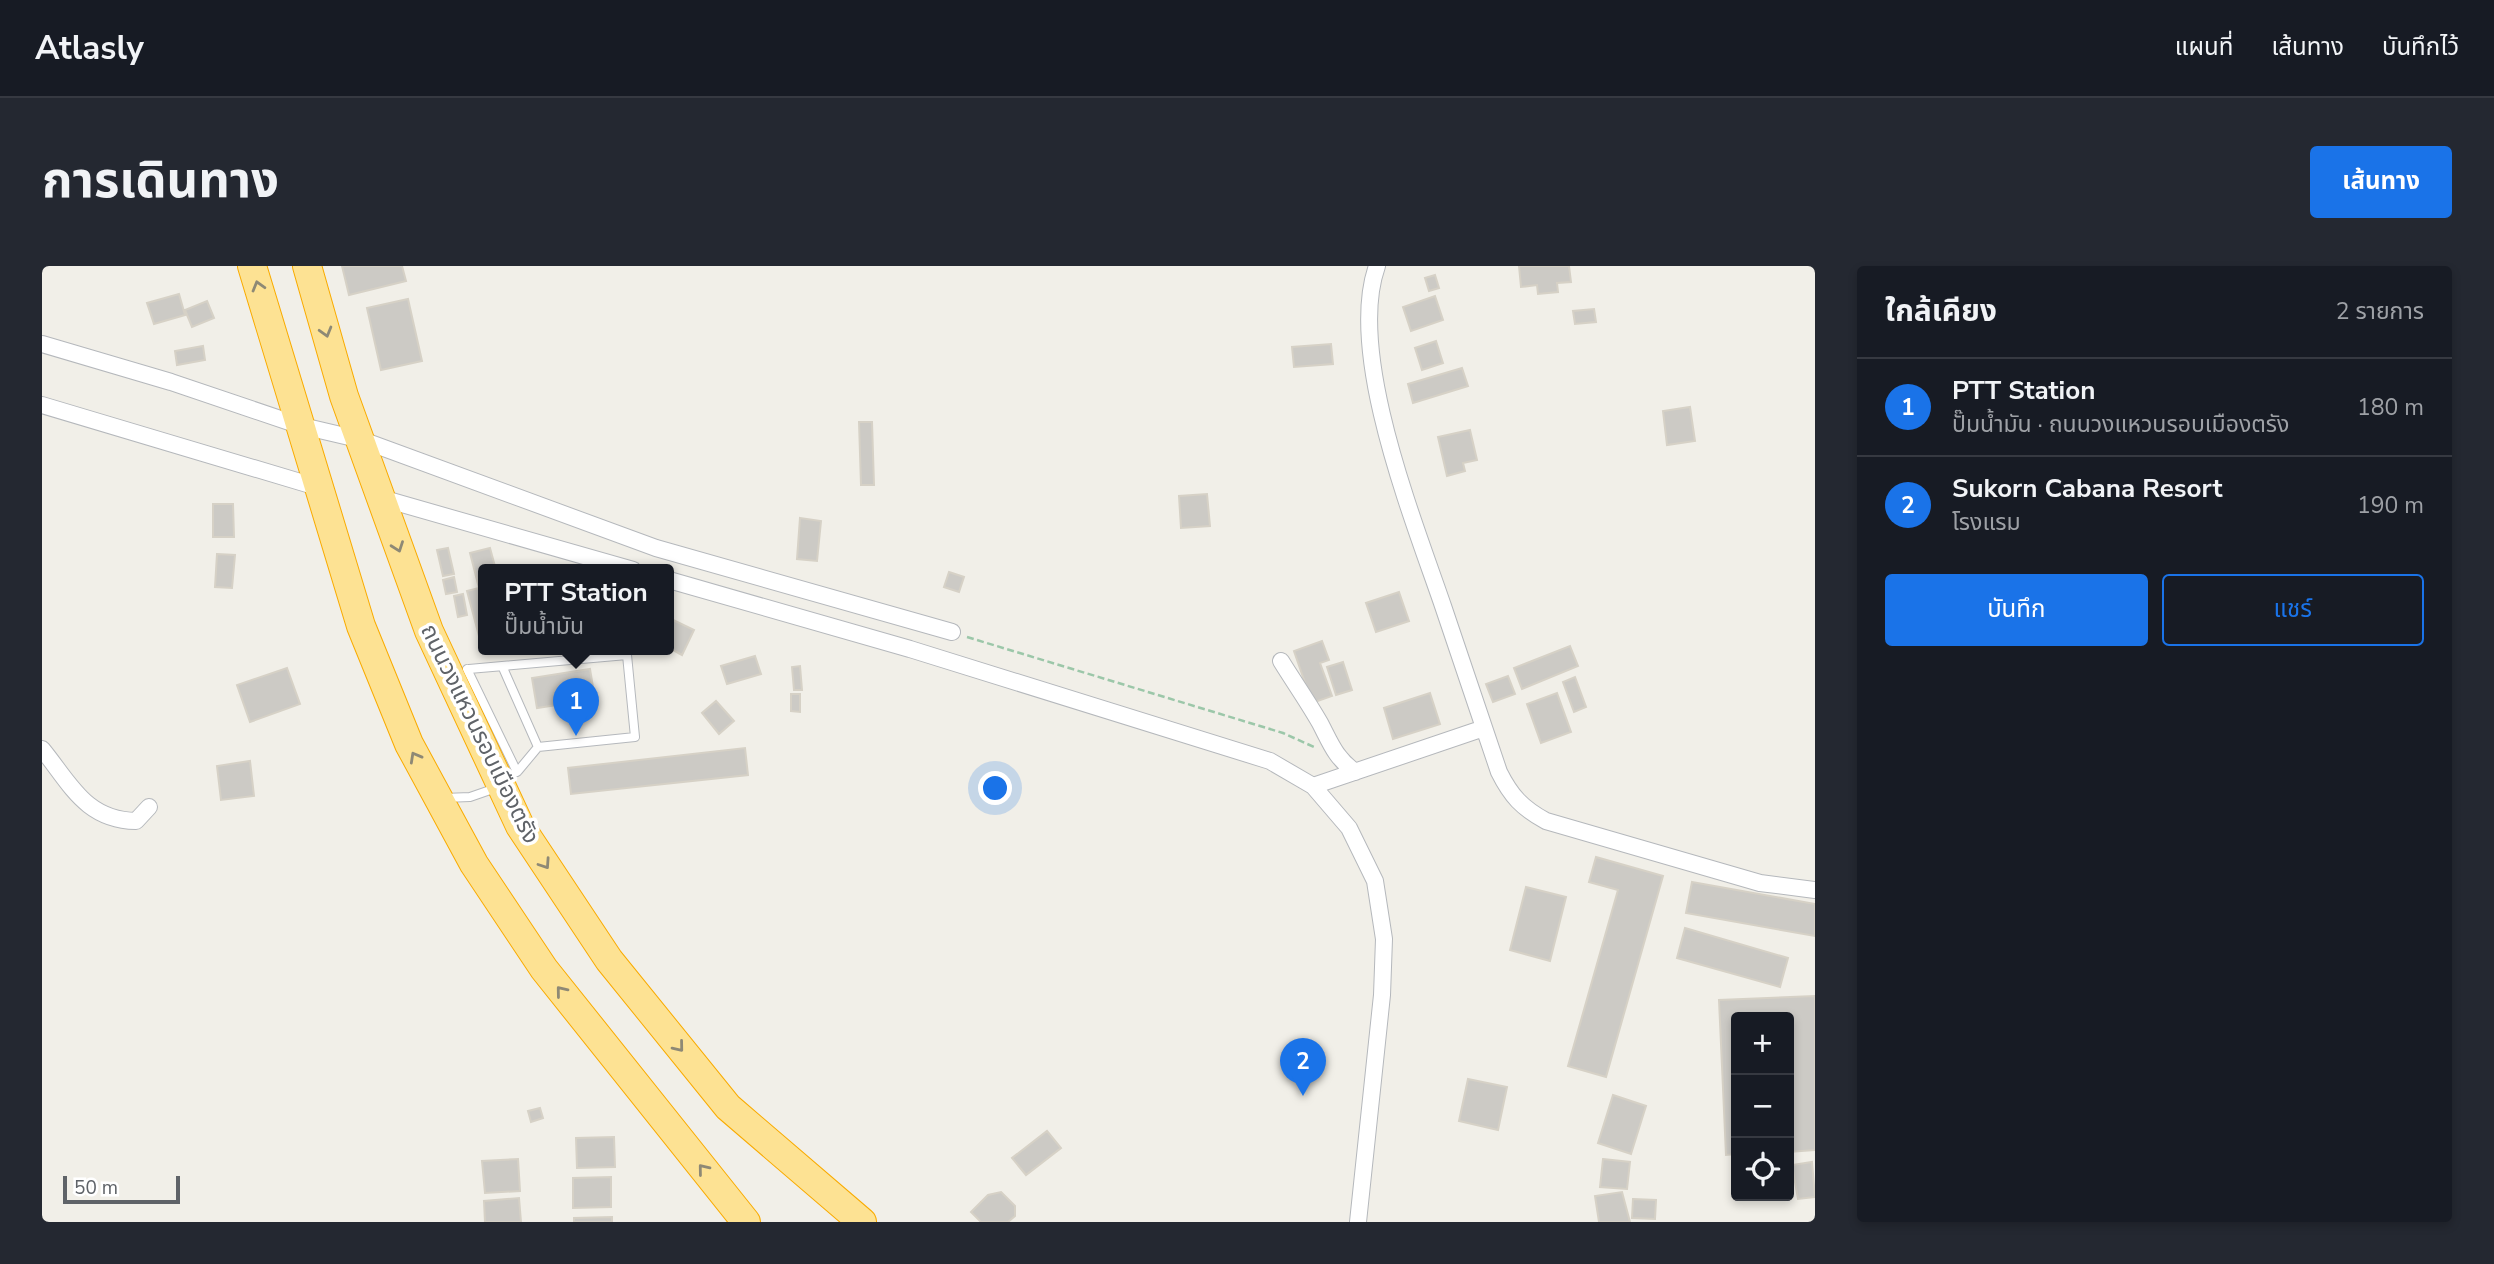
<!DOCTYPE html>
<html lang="th">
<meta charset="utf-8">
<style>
body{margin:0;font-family:"Nunito Sans","Noto Sans Thai",sans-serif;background:#242831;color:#f1f3f6}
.controls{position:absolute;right:21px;bottom:21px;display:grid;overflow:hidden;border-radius:7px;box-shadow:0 4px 10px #0003}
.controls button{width:63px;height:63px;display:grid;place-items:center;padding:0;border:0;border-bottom:2px solid #363941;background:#171b24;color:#f1f3f6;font:35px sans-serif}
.scale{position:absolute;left:21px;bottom:18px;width:117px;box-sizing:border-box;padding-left:7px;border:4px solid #5f6368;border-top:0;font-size:19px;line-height:24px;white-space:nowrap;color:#5f6368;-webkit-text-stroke:5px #fff;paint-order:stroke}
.you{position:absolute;left:954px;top:523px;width:24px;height:24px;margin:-18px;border:5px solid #fff;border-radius:50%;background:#1a73e8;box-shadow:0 0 0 10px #1a73e833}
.badge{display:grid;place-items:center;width:46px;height:46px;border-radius:50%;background:#1a73e8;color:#fff;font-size:23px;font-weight:700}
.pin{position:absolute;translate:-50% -58px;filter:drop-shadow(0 2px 4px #0008)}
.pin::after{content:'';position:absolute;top:37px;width:24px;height:21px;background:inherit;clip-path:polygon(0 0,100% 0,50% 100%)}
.popup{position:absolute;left:436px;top:298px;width:196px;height:91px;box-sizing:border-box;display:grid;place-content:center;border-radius:7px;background:#171b24;filter:drop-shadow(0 2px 5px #0005);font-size:23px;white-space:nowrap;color:#9ea1a6}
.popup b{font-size:26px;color:#f1f3f6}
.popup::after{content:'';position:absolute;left:50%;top:100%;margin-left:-14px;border:14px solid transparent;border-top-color:#171b24}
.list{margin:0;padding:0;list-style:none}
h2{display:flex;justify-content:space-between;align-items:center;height:91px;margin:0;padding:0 28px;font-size:30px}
h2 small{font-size:23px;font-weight:400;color:#9ea1a6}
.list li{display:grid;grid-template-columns:46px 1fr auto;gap:21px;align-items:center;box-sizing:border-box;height:98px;padding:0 28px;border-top:2px solid #363941}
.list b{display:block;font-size:26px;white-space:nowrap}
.list p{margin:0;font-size:23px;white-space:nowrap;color:#9ea1a6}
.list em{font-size:23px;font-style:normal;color:#9ea1a6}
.actions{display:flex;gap:14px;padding:21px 28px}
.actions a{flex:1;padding:16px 0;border:2px solid #1a73e8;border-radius:7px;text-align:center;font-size:24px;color:#1a73e8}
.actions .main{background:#1a73e8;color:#fff}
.icon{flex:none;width:38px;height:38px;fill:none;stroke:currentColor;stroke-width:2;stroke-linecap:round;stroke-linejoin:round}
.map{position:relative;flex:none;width:1773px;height:956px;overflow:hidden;border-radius:7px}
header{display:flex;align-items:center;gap:42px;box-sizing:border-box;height:98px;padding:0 35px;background:#171b24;border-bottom:2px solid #363941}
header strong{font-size:33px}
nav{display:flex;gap:38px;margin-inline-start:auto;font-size:24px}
.intro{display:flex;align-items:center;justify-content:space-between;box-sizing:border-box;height:168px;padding:0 42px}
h1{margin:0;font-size:49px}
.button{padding:18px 32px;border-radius:7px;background:#1a73e8;color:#fff;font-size:24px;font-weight:700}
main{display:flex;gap:42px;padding:0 42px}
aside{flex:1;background:#171b24;border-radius:7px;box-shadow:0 4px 10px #0003}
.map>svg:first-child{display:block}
.building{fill:#cccac5;stroke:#d6d1c6;stroke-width:2}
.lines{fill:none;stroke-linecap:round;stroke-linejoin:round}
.lane-casing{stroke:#b5b8bc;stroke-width:10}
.street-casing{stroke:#b5b8bc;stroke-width:18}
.highway-casing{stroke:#f9ab00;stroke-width:30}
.path{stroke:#9cc7a9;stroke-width:2.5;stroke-dasharray:7 3.5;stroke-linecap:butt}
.lane{stroke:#fff;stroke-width:8}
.street{stroke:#fff;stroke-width:16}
.highway{stroke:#fde293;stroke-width:28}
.oneway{stroke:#8e8975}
.labels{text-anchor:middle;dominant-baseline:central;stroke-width:7;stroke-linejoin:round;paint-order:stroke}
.street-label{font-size:23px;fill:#5f6368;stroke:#fff}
</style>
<header>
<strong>Atlasly</strong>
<nav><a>แผนที่</a><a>เส้นทาง</a><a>บันทึกไว้</a></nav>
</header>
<div class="intro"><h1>การเดินทาง</h1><a class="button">เส้นทาง</a></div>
<main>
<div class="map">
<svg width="1773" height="956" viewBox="0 0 1773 956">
<rect width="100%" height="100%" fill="#f1efe8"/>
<path class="building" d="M300 0H360L364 15 307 29Z
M1477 0H1527L1529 16 1515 17 1516 26 1496 28 1495 19 1479 21Z
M1393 9 1397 22 1387 25 1383 12Z
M137 28 143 49 112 58 105 37Z
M1393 30 1401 54 1369 65 1361 41Z
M366 33 380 95 339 104 325 42Z
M165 35 172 52 150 61 143 44Z
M1552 43 1554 56 1533 58 1531 45Z
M1394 75 1401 97 1380 104 1373 82Z
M1289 78 1291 98 1252 101 1250 81Z
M161 80 163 94 135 99 133 85Z
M1420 102 1426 120 1371 137 1366 118Z
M1648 141 1653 175 1625 179 1621 145Z
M817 156H830L832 219H819Z
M1428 164 1435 194 1421 197 1423 205 1405 210 1396 171Z
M1165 228 1168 260 1139 262 1137 230Z
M171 238H191L192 271H171Z
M758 252 779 255 775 295 755 293Z
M406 282 412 308 401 310 395 284Z
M448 282 454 304H441V369L437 370 425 325 437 322 428 287Z
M175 288 193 289 190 322 173 321Z
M907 306 922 311 917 326 902 321Z
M412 311 415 326 404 328 401 314Z
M1357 326 1367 355 1334 366 1324 337Z
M421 328 425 349 416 351 412 330Z
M627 352 652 364 640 389 627 382Z
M1280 375 1287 394 1278 397 1290 430 1270 437 1252 385Z
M1528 380 1536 400 1480 423 1472 402Z
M713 390 719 408 685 418 679 400Z
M1301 396 1310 424 1294 429 1285 401Z
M758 400 760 424H752L750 401Z
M245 402 258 438 208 456 195 419Z
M548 403 553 433 495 442 490 412Z
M1466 410 1473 428 1451 436 1444 418Z
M1533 411 1544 441 1532 446 1521 416Z
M1388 427 1398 458 1351 473 1342 442Z
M1515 427 1529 466 1499 477 1485 438Z
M749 428H758V446L749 445Z
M674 435 692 455 677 468 660 447Z
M703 482 706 509 529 528 526 502Z
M208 495 212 530 179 534 175 500Z
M1554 591 1621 610 1564 811 1526 800 1576 624 1547 616Z
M1650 616 1773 638V670L1644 647Z
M1484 621 1524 631 1508 695 1468 684Z
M1643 662 1746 692 1738 721 1635 692Z
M1773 730V884L1747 886V751H1694V888L1684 889 1677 734Z
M1426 813 1465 821 1456 864 1417 855Z
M1571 829 1604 840 1589 888 1556 877Z
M498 842 501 852 489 856 486 845Z
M1005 865 1019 882 984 909 970 892Z
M572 871 573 901 535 902 534 872Z
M476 893 478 925 443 927 440 895Z
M1561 893 1588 896 1585 923 1558 921Z
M1770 896 1773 931 1756 933 1750 899Z
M569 911V941L531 942V912Z
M959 926 973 940V950L966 956H939L929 946 946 929Z
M1580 926 1588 956H1557L1553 930Z
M477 932 479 956H443L442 935Z
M1591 933 1614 934 1613 953 1590 952Z
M570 951V956H532V952Z"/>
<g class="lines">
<g class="lane-casing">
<path id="lane" d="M461 402 496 481
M425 403 475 506
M427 403 585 389 593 471 496 481 476 505
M402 532 428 531 454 522"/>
</g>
<g class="street-casing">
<path id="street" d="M1335 0C1304 87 1372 255 1401 340 1420 395 1438 451 1457 506 1469 530 1480 542 1504 555L1718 617 1773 624
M0 78 129 116 256 159 320 174 614 282 910 366
M0 139 275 221
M339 232 591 304
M627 314 868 383 1228 495 1271 520 1307 562 1333 615 1342 673 1340 729 1316 956
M1239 395C1252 416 1266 436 1278 457 1289 478 1293 491 1313 506
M0 483C28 517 43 554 94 555L107 541
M1271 520 1442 462"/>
</g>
<g class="highway-casing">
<path id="highway" d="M210 0 319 360 367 478 432 598 502 703 704 956
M265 0 302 130 387 365 478 560 567 694 686 841 820 956"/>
</g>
<path class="path" d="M925 371 1241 467 1272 481"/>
<use href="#lane" class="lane"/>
<use href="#street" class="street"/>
<use href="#highway" class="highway"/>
</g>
<defs><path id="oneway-chevron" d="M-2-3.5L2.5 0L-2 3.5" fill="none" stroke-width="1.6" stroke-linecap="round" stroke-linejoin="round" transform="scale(1.75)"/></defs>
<g class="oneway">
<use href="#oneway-chevron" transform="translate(216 20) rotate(-106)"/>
<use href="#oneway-chevron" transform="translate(284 66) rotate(74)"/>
<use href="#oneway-chevron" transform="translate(356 281) rotate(70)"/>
<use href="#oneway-chevron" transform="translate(373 491) rotate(-119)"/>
<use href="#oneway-chevron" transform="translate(503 598) rotate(56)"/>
<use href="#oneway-chevron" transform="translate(519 725) rotate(-129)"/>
<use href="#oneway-chevron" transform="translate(637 781) rotate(51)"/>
<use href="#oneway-chevron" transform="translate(661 903) rotate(-129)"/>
</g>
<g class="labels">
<g class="street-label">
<text transform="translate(438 468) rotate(64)">ถนนวงแหวนรอบเมืองตรัง</text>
</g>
</g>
</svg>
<div class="controls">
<button>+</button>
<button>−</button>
<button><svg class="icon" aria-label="locate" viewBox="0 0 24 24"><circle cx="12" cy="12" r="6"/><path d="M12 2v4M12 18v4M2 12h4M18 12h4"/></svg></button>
</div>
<div class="scale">50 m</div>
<div class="you"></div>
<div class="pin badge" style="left:534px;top:470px">1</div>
<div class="popup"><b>PTT Station</b>ปั๊มน้ำมัน</div>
<div class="pin badge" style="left:1261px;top:830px">2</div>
</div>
<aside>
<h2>ใกล้เคียง<small>2 รายการ</small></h2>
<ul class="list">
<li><span class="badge">1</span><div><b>PTT Station</b><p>ปั๊มน้ำมัน · ถนนวงแหวนรอบเมืองตรัง</p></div><em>180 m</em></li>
<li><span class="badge">2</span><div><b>Sukorn Cabana Resort</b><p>โรงแรม</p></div><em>190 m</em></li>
</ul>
<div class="actions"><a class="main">บันทึก</a><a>แชร์</a></div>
</aside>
</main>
